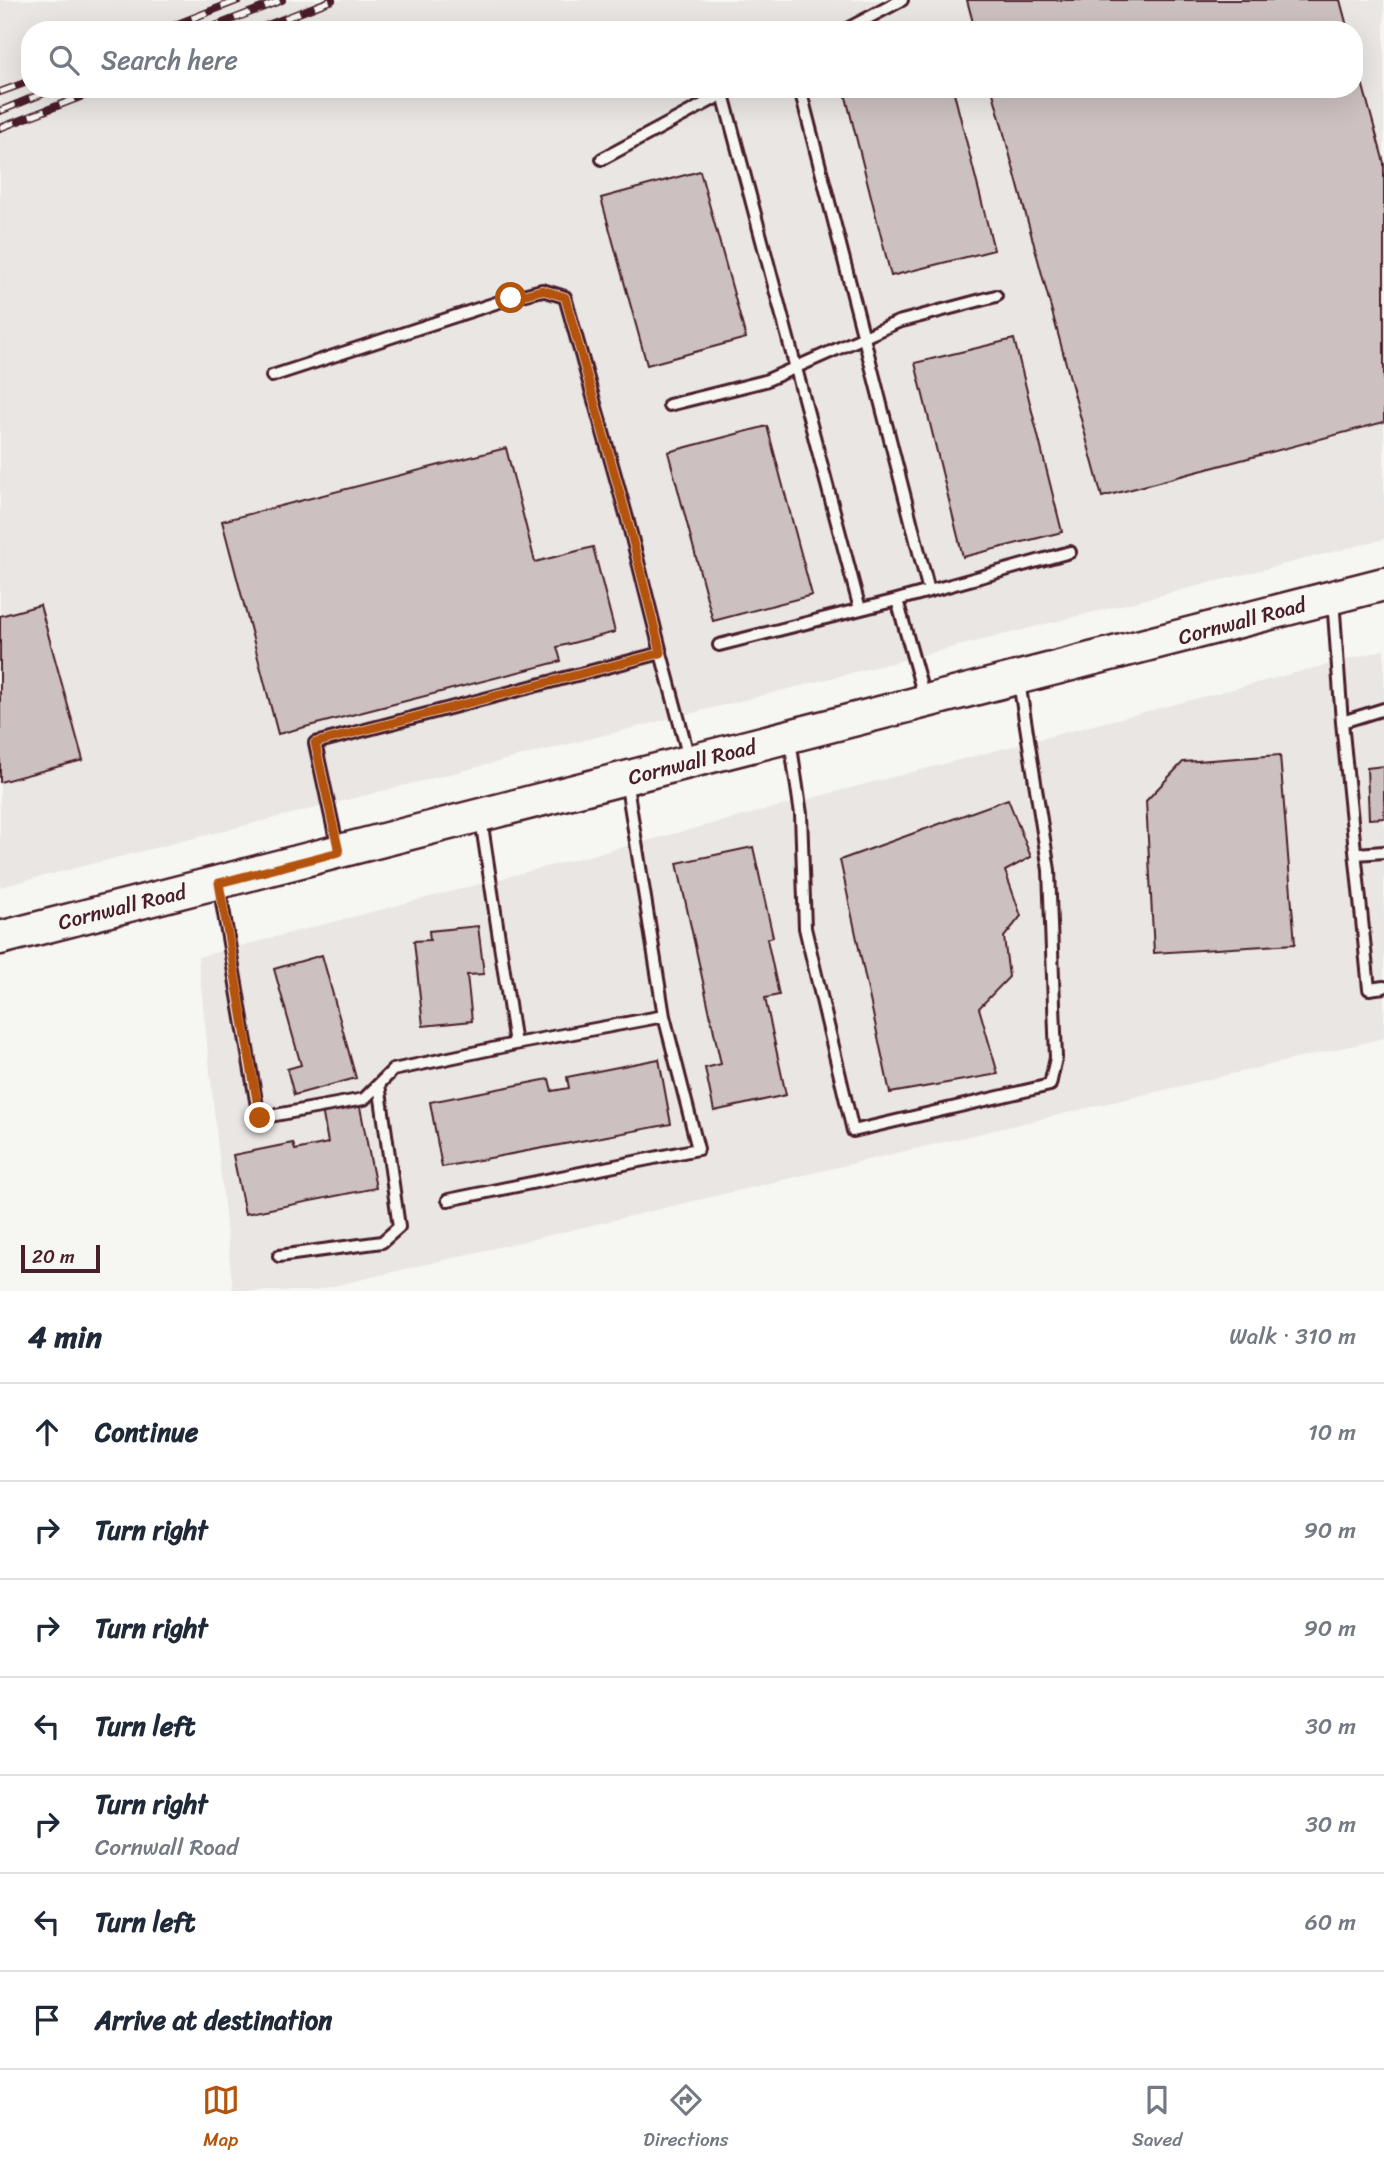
<!DOCTYPE html>
<meta charset="utf-8">
<style>
body{margin:0;font-family:Sriracha,sans-serif;background:#f6f6f7;color:#1f2937}
.scale{position:absolute;left:21px;bottom:18px;width:79px;box-sizing:border-box;padding-left:7px;border:4px solid #4a1f2b;border-top:0;font-size:19px;line-height:24px;white-space:nowrap;color:#4a1f2b;-webkit-text-stroke:5px #f6f6f2;paint-order:stroke}
.stop{position:absolute;width:21px;height:21px;margin:-16px;border:5px solid #b45309;border-radius:50%;background:#fff}
.stop.end{background:#b45309;border-color:#fff;box-shadow:0 2px 7px #0008}
.list{margin:0;padding:0;list-style:none}
h2{display:flex;justify-content:space-between;align-items:center;height:91px;margin:0;padding:0 28px;font-size:30px}
h2 small{font-size:23px;font-weight:400;color:#747a83}
.list li{display:grid;grid-template-columns:46px 1fr auto;gap:21px;align-items:center;box-sizing:border-box;height:98px;padding:0 28px;border-top:2px solid #e0e1e3}
.list b{display:block;font-size:26px;white-space:nowrap}
.list p{margin:0;font-size:23px;white-space:nowrap;color:#747a83}
.list em{font-size:23px;font-style:normal;color:#747a83}
.icon{flex:none;width:38px;height:38px;fill:none;stroke:currentColor;stroke-width:2;stroke-linecap:round;stroke-linejoin:round}
.map{position:relative;flex:none;width:1384px;height:1291px;overflow:hidden}
.search{position:absolute;background:#fff;box-shadow:0 7px 28px #0002;left:21px;right:21px;top:21px;height:77px;display:flex;align-items:center;gap:18px;box-sizing:border-box;padding:0 24px;border-radius:28px;color:#747a83;font-size:26px}
.sheet{height:777px;background:#fff}
nav{display:flex;justify-content:space-around;align-items:center;box-sizing:border-box;height:98px;border-top:2px solid #e0e1e3;background:#fff;font-size:19px;color:#747a83}
nav a{display:grid;justify-items:center;gap:4px}
nav .on{color:#b45309}
.map>svg:first-child{display:block}
.built{fill:#e9e6e3;fill-rule:evenodd}
.building{fill:#ccc1c0;stroke:#4a1f2b;stroke-width:2}
.lines{fill:none;stroke-linecap:round;stroke-linejoin:round}
.lane-casing{stroke:#4a1f2b;stroke-width:16}
.secondary-casing{stroke:#4a1f2b;stroke-width:37}
.lane{stroke:#f6f6f2;stroke-width:10}
.secondary{stroke:#f6f6f2;stroke-width:32}
.rail-casing{stroke:#4a1f2b;stroke-width:8}
.rail{stroke:#f6f6f2;stroke-width:5;stroke-dasharray:16;stroke-linecap:butt}
.route{stroke:#b45309;stroke-width:9}
.labels{text-anchor:middle;dominant-baseline:central;stroke-width:6;stroke-linejoin:round;paint-order:stroke}
.street-label{font-size:21px;fill:#4a1f2b;stroke:#f6f6f2}
</style>
<div class="map">
<svg width="1384" height="1291" viewBox="0 0 1384 1291">
<rect width="100%" height="100%" fill="#f6f6f2"/>
<filter id="ink" filterUnits="userSpaceOnUse"><feTurbulence type="fractalNoise" baseFrequency=".0143" numOctaves="2"/><feDisplacementMap in="SourceGraphic" scale="14" xChannelSelector="R" yChannelSelector="G"/><feConvolveMatrix kernelMatrix="1 2 1 2 8 2 1 2 1" color-interpolation-filters="sRGB"/></filter>
<g filter="url(#ink)">
<path class="built" d="M0 0H1384V539L0 887ZM30 30H1354V89H30Z
M1384 650V1038L312 1291H233L198 957Z"/>
<path class="building" d="M967 0H1340L1348 30H975Z
M1354 53 1384 163V422L1102 497 992 89H1354Z
M844 89H953L994 250 891 276Z
M700 171 746 338 647 365 601 198Z
M1014 339 1062 532 963 557 915 363Z
M767 426 812 595 713 621 668 452Z
M506 448 535 562 593 547 615 632 557 647 561 661 278 734 222 521Z
M40 605 83 760 0 782V616Z
M1280 755 1295 944 1154 953 1146 801 1183 762Z
M1384 766V818L1369 819 1367 768Z
M1008 799 1031 857 1005 871 1021 916 1004 937 1009 977 979 1008 998 1074 890 1093 840 860Z
M753 847 773 937 767 939 779 995 765 998 786 1095 714 1111 705 1068 721 1064 677 863Z
M478 926 484 974 467 975 472 1021 423 1026 414 941 430 940 429 931Z
M322 955 356 1078 294 1095 287 1069 301 1065 274 969Z
M659 1059 671 1124 442 1167 430 1102 549 1079 552 1091 569 1088 567 1077Z
M359 1102 376 1188 245 1214 233 1155 293 1143 295 1150 328 1143 322 1109Z"/>
<g class="lines">
<g class="lane-casing">
<path id="lane" d="M845 30 902 0
M800 89 929 591
M602 159 723 94 860 609
M272 376 511 298 542 290 565 297 627 518 661 653
M669 405 765 381 898 322 996 296
M1333 599 1342 722 1369 989 1384 987
M719 645 897 600
M925 700 897 600 1070 552
M1342 722 1384 709
M790 740 801 814 805 928 853 1131 1050 1085 1056 1058 1049 870 1019 682
M481 819 515 1044 664 1016 626 780
M338 849 315 743 661 653 689 758
M1356 854 1384 852
M219 885 259 1118 364 1099 393 1070 515 1044
M448 1200 698 1149 664 1016
M279 1256 382 1242 399 1227 379 1084"/>
</g>
<g class="secondary-casing">
<path id="secondary" d="M0 938 1384 584"/>
</g>
<use href="#lane" class="lane"/>
<use href="#secondary" class="secondary"/>
<g class="rail-casing">
<path id="rail" d="M162 30 239 0
M205 30 282 0
M255 30 332 0
M0 92 30 81
M0 111 54 89
M0 128 101 89"/>
</g>
<use href="#rail" class="rail"/>
</g>
</g>
<g class="lines" filter="url(#ink)">
<path class="route" d="M260 1118 219 883 339 852 315 743 661 653 627 518 565 297 542 290 511 298"/>
</g>
<g class="labels">
<g class="street-label">
<text transform="translate(1242 621) rotate(-15)">Cornwall Road</text>
<text transform="translate(692 762) rotate(-14)">Cornwall Road</text>
<text transform="translate(122 907) rotate(-14)">Cornwall Road</text>
</g>
</g>
</svg>
<div class="scale">20 m</div>
<div class="stop" style="left:511px;top:298px"></div>
<div class="stop end" style="left:260px;top:1118px"></div>
<div class="search"><svg class="icon" aria-label="search" viewBox="0 0 24 24"><circle cx="10" cy="10" r="6"/><path d="M15 15l6 6"/></svg>Search here</div>
</div>
<section class="sheet">
<h2>4 min<small>Walk · 310 m</small></h2>
<ul class="list">
<li><svg class="icon" aria-label="ahead" viewBox="0 0 24 24"><path d="M12 20V5M6 11l6-6 6 6"/></svg><div><b>Continue</b></div><em>10 m</em></li>
<li><svg class="icon" aria-label="right" viewBox="0 0 24 24"><path d="M7 20v-9h11M14 6l5 5-5 5"/></svg><div><b>Turn right</b></div><em>90 m</em></li>
<li><svg class="icon" aria-label="right" viewBox="0 0 24 24"><path d="M7 20v-9h11M14 6l5 5-5 5"/></svg><div><b>Turn right</b></div><em>90 m</em></li>
<li><svg class="icon" aria-label="left" viewBox="0 0 24 24"><path d="M17 20v-9H6M10 6l-5 5 5 5"/></svg><div><b>Turn left</b></div><em>30 m</em></li>
<li><svg class="icon" aria-label="right" viewBox="0 0 24 24"><path d="M7 20v-9h11M14 6l5 5-5 5"/></svg><div><b>Turn right</b><p>Cornwall Road</p></div><em>30 m</em></li>
<li><svg class="icon" aria-label="left" viewBox="0 0 24 24"><path d="M17 20v-9H6M10 6l-5 5 5 5"/></svg><div><b>Turn left</b></div><em>60 m</em></li>
<li><svg class="icon" aria-label="arrive" viewBox="0 0 24 24"><path d="M6 21V4h12l-3 4 3 4H6"/></svg><div><b>Arrive at destination</b></div></li>
</ul>
</section>
<nav>
<a class="on"><svg class="icon" aria-label="map" viewBox="0 0 24 24"><path d="M3 6l6-2 6 2 6-2v14l-6 2-6-2-6 2zM9 4v14M15 6v14"/></svg>Map</a>
<a><svg class="icon" aria-label="directions" viewBox="0 0 24 24"><path d="M12 3l9 9-9 9-9-9zM9 14v-3h6M13 9l2 2-2 2"/></svg>Directions</a>
<a><svg class="icon" aria-label="saved" viewBox="0 0 24 24"><path d="M7 4h10v16l-5-4-5 4z"/></svg>Saved</a>
</nav>
